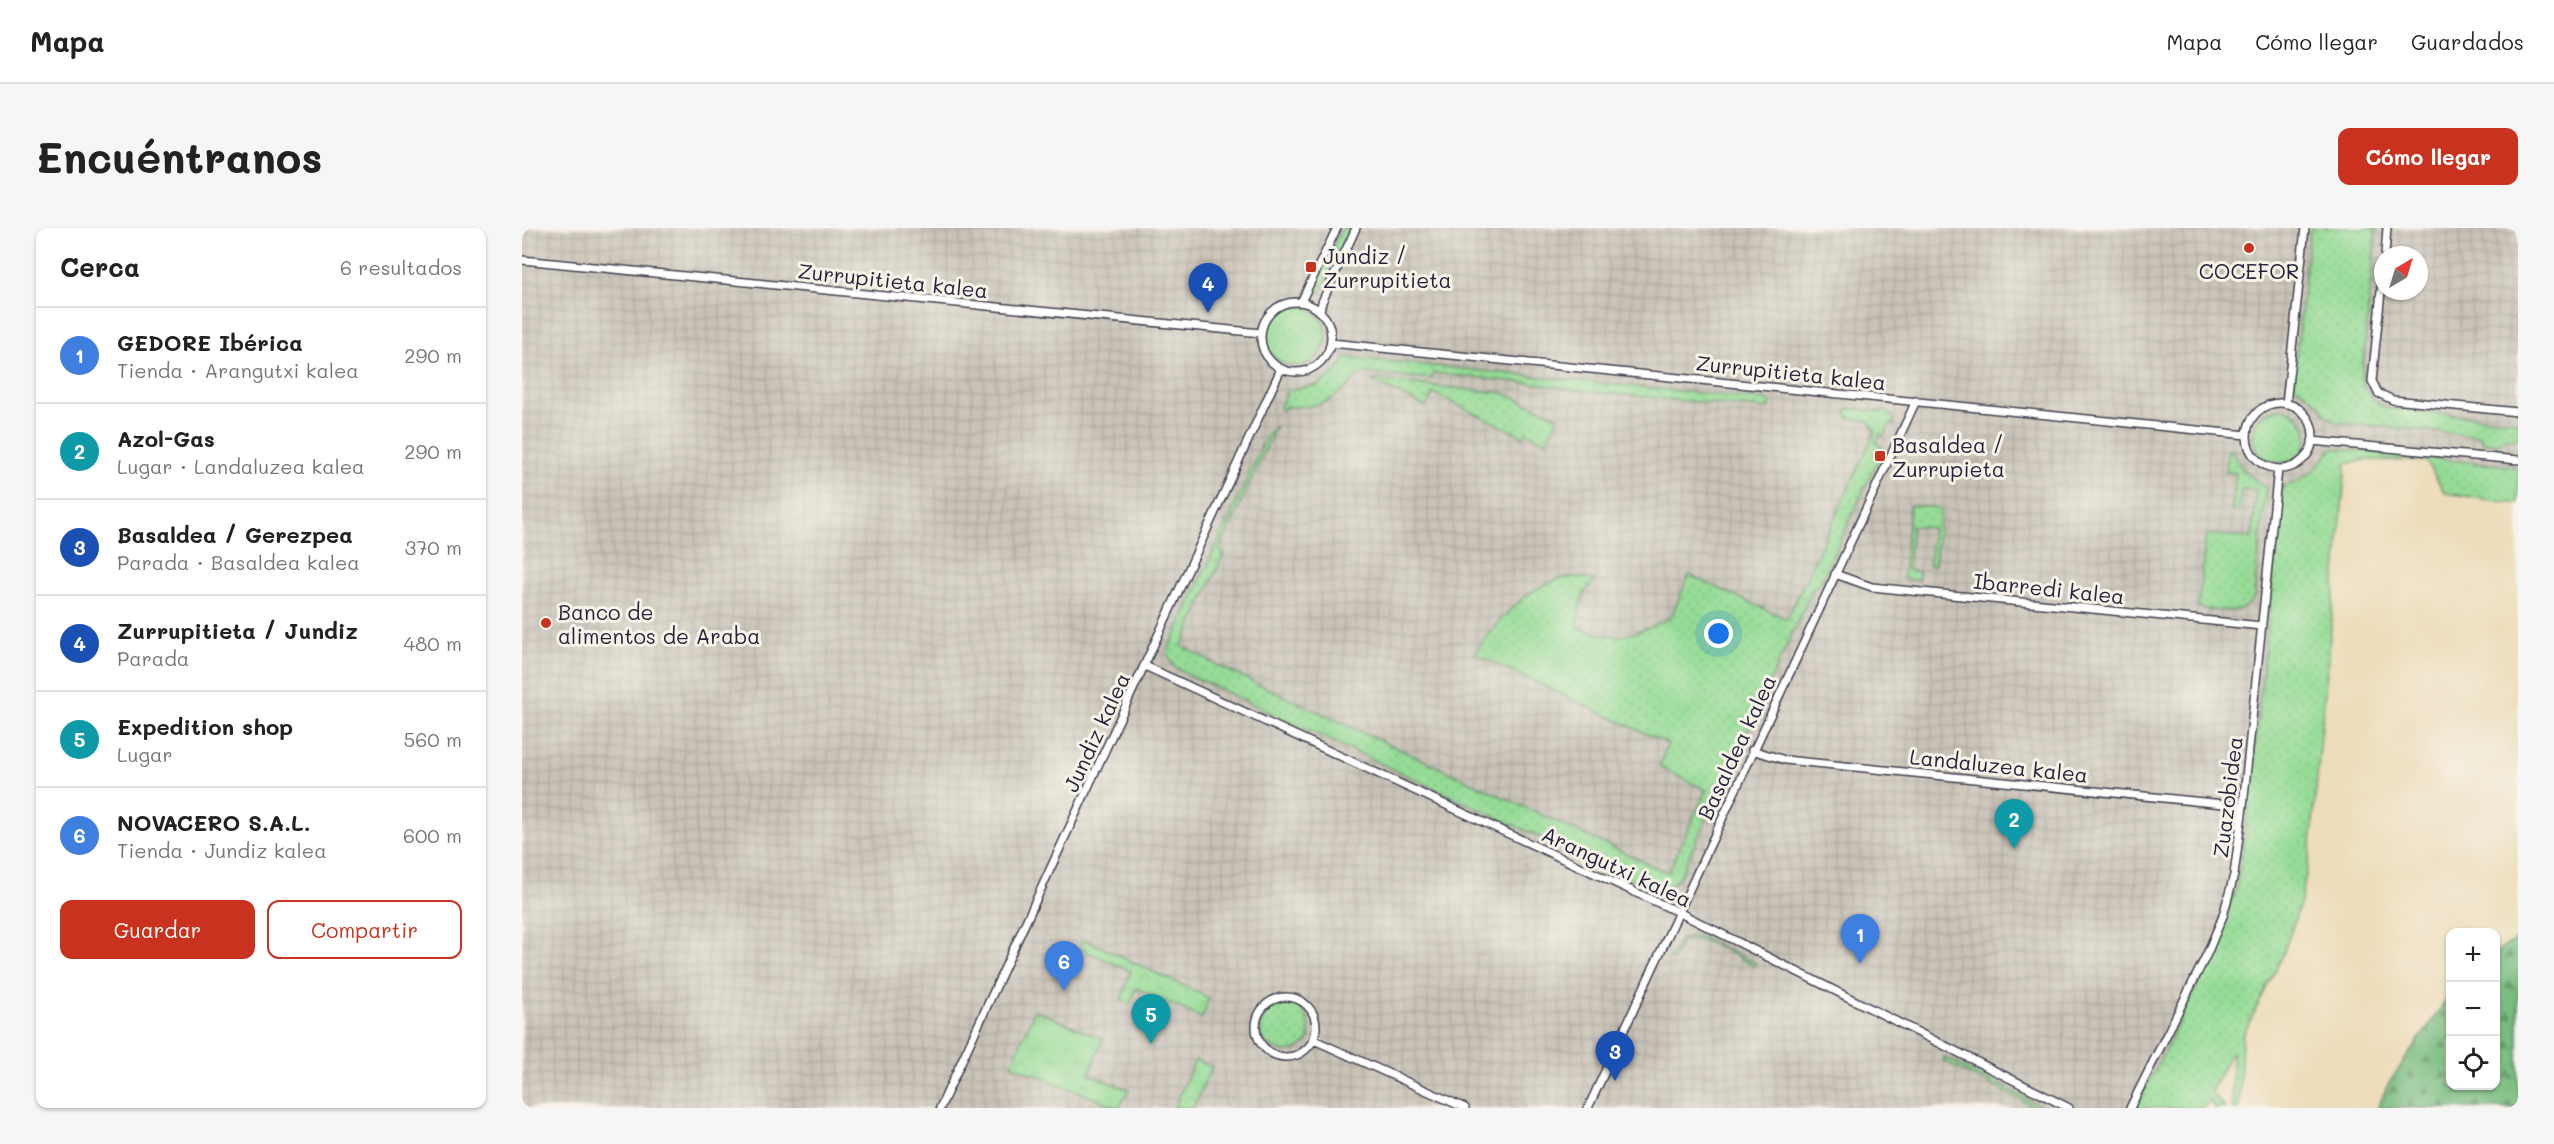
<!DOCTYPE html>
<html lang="es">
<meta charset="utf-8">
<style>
body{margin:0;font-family:Mali,sans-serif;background:#f6f6f6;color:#222}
.controls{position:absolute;right:18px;bottom:18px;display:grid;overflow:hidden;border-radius:12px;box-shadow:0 2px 4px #0004}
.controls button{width:54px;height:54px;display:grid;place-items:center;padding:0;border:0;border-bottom:2px solid #e0e0e0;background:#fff;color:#222;font:30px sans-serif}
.compass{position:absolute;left:1852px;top:18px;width:54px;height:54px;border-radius:50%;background:#fff;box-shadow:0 2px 4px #0004;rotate:38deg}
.you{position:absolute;left:1197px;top:406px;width:21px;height:21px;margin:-15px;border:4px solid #fff;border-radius:50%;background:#1a73e8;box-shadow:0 0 0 9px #1a73e833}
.badge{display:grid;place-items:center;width:39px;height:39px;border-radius:50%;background:#c8321e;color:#fff;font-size:20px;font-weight:700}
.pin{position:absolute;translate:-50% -50px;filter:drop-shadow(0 2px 3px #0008)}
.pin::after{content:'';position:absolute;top:32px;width:21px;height:18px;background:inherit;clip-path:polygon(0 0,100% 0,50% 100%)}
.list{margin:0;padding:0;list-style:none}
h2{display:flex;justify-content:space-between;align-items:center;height:78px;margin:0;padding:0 24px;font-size:26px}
h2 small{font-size:20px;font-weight:400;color:#767676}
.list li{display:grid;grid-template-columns:39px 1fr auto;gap:18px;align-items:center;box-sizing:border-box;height:96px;padding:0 24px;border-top:2px solid #e0e0e0}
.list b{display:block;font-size:22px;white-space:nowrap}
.list p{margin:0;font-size:20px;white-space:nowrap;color:#767676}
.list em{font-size:20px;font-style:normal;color:#767676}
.actions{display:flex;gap:12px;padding:18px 24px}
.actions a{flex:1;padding:14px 0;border:2px solid #c8321e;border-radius:12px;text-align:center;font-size:21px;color:#c8321e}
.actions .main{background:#c8321e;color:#fff}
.icon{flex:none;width:33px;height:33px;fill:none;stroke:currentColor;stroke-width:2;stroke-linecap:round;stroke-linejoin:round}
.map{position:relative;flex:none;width:1996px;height:880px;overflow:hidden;border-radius:12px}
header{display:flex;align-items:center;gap:36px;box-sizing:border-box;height:84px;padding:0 30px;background:#fff;border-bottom:2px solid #e0e0e0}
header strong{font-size:28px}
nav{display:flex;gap:33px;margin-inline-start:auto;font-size:21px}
.intro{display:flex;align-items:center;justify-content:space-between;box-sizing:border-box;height:144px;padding:0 36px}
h1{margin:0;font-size:42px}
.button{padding:15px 27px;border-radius:12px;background:#c8321e;color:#fff;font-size:21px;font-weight:700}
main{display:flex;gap:36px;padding:0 36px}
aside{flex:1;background:#fff;border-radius:12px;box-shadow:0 2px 4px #0004}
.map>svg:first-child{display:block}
.industrial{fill:url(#industrial-grid);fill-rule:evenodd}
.grass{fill:url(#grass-dots);stroke:#5c7f68;stroke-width:1.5}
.forest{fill:url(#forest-firs);stroke:#4d6f5d;stroke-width:1.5}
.park{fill:url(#park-crowns);stroke:#5c7f68;stroke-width:1.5}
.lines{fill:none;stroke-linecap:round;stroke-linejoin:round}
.street-casing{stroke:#403e4e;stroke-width:10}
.street{stroke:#fff;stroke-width:7}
.poi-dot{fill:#c8321e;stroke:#f7f3e8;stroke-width:2}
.labels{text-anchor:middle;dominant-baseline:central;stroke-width:6;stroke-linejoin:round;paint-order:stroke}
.poi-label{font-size:21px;fill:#22223b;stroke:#f7f3e8;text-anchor:start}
.street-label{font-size:21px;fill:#22223b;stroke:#f7f3e8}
</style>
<header>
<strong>Mapa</strong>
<nav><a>Mapa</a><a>Cómo llegar</a><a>Guardados</a></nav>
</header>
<div class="intro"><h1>Encuéntranos</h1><a class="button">Cómo llegar</a></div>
<main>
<aside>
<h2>Cerca<small>6 resultados</small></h2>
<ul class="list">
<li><span class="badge" style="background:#3f7fe0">1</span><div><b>GEDORE Ibérica</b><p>Tienda · Arangutxi kalea</p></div><em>290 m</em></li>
<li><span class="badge" style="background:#0f9aa8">2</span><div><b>Azol-Gas</b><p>Lugar · Landaluzea kalea</p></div><em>290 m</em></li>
<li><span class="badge" style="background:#1a4fb4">3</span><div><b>Basaldea / Gerezpea</b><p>Parada · Basaldea kalea</p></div><em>370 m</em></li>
<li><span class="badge" style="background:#1a4fb4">4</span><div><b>Zurrupitieta / Jundiz</b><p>Parada</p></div><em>480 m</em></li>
<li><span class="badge" style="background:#0f9aa8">5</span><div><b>Expedition shop</b><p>Lugar</p></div><em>560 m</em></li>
<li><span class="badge" style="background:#3f7fe0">6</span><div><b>NOVACERO S.A.L.</b><p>Tienda · Jundiz kalea</p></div><em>600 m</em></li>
</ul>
<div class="actions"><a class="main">Guardar</a><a>Compartir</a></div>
</aside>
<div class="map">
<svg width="1996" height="880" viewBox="0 0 1996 880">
<defs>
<pattern id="industrial-grid" width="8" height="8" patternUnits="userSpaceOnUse" patternTransform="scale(1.5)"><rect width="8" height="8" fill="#c9c3b8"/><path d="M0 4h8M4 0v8" fill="none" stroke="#aca79f"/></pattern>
<pattern id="grass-dots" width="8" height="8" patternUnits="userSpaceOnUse" patternTransform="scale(1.5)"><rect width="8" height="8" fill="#95dc96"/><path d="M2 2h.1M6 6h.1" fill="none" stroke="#80bc82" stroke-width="1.8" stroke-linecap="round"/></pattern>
<pattern id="forest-firs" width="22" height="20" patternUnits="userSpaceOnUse" patternTransform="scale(1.5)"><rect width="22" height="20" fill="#78bc7f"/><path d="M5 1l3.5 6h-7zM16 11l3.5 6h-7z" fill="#629869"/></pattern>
<pattern id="park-crowns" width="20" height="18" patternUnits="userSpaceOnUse" patternTransform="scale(1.5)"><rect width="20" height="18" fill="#95dc96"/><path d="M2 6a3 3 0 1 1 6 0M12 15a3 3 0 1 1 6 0" fill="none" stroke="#80bc82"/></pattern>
</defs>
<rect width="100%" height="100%" fill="#f7f3e8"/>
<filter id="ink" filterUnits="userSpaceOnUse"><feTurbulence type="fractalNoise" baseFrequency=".0167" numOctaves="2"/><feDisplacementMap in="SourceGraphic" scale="12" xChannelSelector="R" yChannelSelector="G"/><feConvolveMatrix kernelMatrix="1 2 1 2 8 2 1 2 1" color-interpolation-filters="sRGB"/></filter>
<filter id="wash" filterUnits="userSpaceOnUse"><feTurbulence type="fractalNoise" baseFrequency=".008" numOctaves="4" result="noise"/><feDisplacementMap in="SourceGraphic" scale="24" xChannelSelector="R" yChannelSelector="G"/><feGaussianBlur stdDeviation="1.35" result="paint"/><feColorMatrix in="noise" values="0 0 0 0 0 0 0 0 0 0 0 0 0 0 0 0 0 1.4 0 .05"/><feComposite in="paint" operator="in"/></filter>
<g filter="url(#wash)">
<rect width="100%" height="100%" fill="#edddbb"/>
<path class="industrial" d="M0 0H1996V239L1810 220 1785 249 1771 256 1715 657 1689 731 1614 880H0ZM1861 27H1897V63H1861Z"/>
<path class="grass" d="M820 0H829L799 64 791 61Z
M1788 0H1854L1840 150C1842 165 1853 176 1866 180L1996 193V211L1983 210 1977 216 1962 215 1957 208 1813 194 1803 186 1797 176 1771 156Z
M744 108a30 30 0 1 1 60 0a30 30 0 1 1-60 0Z
M825 129 1245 172 1249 175 1247 181 1051 162 1024 157 911 145 910 151 843 145C833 146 832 153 825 159 807 177 787 180 763 179L761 182 757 181 766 162 796 157 812 146Z
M854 152 982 165 1030 186 1035 189V192L1024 214 1004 204 1002 209 911 165 904 179 850 153Z
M1327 180 1364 184 1371 189 1372 197 1368 196 1362 208 1358 206 1354 214 1361 221 1297 358 1291 360 1160 644C1153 656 1145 663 1130 661L663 445C652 440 644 433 647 420L746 205 754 198 697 322 702 325 660 418 697 438 1146 645 1184 562 1137 539 1146 516 953 426C973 394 1008 353 1049 349 1056 348 1065 351 1072 352 1070 358 1066 359 1063 364 1058 373 1056 389 1056 399 1098 416 1111 407 1149 389L1167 347 1265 391 1353 204 1347 193 1328 190 1324 183Z
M1731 208a27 27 0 1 1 54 0a27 27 0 1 1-54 0Z
M1810 220 1996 239V276L1923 265 1904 233 1844 232 1824 236 1788 627 1778 677 1760 729 1720 809 1717 880H1710V823L1689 864 1703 880H1693L1686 872 1682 880H1614L1689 731 1715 657 1725 594 1760 259C1783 253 1796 240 1810 220Z
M1706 222H1710L1721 242 1744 260 1732 369C1720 390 1696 382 1676 380L1684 306 1730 310 1734 262 1719 261 1717 284 1710 283 1714 245 1704 244Z
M1388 277 1419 280 1413 337H1407L1411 300 1390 298 1386 342 1397 344 1396 352 1381 351Z
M1175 707 1234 735 1232 738C1218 731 1171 700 1159 715 1155 720 1153 727 1151 733L1147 731 1159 711Z
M755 774C781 776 789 785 787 812 782 816 777 822 771 823 764 825 759 824 753 821 729 808 738 788 755 774Z
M1422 829 1523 880H1515L1421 833Z"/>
<path class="forest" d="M1996 710V880H1856L1866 856 1928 767V858H1974V724Z"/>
<path class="park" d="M562 711 687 770 680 790 614 760 608 776 599 771 609 743 558 721Z
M513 782 581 811 567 846 607 862 597 880 489 837Z
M673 832 690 839 671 880H652Z"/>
</g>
<g filter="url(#ink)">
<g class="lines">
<g class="street-casing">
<path id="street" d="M1863 27 1865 0
M0 32 739 105
M1861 43 1850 153 1856 165 1871 172 1996 184
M739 109a35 35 0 1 1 70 0a35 35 0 1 1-70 0Z
M779 74 815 0
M798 83 800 74 834 0
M809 115 1725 207
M1725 208a33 33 0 1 1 66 0a33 33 0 1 1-66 0Z
M1764 176 1783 0
M1790 213 1996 232
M1313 346 1350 359 1740 398
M623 438 1156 684 1547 880
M1230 522 1263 532 1721 578
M734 799a30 30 0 1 1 60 0a30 30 0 1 1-60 0Z
M792 812 943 880
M418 880 759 141
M1066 880 1394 173
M1608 880 1685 726 1701 688 1712 647 1721 578 1756 241"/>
</g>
<use href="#street" class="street"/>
</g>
</g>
<g class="poi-dot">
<circle cx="1727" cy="20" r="6"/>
<rect x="783" y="33" width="12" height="12" rx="3"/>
<rect x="1352" y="222" width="12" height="12" rx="3"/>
<circle cx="24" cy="395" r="6"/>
</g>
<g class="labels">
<g class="poi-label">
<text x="801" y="27">Jundiz /<tspan x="801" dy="24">Zurrupitieta</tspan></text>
<text x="1727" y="42" text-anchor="middle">COCEFOR</text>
<text x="1370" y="216">Basaldea /<tspan x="1370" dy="24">Zurrupieta</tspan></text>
<text x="36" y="383">Banco de<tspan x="36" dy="24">alimentos de Araba</tspan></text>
</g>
<g class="street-label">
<text transform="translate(371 52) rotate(6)">Zurrupitieta kalea</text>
<text transform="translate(1269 144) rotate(6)">Zurrupitieta kalea</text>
<text transform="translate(1527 360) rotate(6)">Ibarredi kalea</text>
<text transform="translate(574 504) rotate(-65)">Jundiz kalea</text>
<text transform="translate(1214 519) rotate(-65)">Basaldea kalea</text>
<text transform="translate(1477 537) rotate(6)">Landaluzea kalea</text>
<text transform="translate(1705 569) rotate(-83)">Zuazobidea</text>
<text transform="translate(1095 638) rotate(25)">Arangutxi kalea</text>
</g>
</g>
</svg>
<div class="controls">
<button>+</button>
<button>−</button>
<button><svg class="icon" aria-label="locate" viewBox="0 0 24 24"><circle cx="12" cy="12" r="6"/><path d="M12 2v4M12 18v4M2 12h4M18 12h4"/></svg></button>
</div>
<svg class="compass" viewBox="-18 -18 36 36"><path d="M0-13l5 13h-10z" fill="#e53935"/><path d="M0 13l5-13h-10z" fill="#767676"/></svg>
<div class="you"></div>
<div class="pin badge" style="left:1338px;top:736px;background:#3f7fe0">1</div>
<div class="pin badge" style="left:1492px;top:621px;background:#0f9aa8">2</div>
<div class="pin badge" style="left:1093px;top:853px;background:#1a4fb4">3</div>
<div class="pin badge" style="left:686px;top:85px;background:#1a4fb4">4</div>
<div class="pin badge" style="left:629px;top:816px;background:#0f9aa8">5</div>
<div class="pin badge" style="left:542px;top:763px;background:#3f7fe0">6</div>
</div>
</main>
